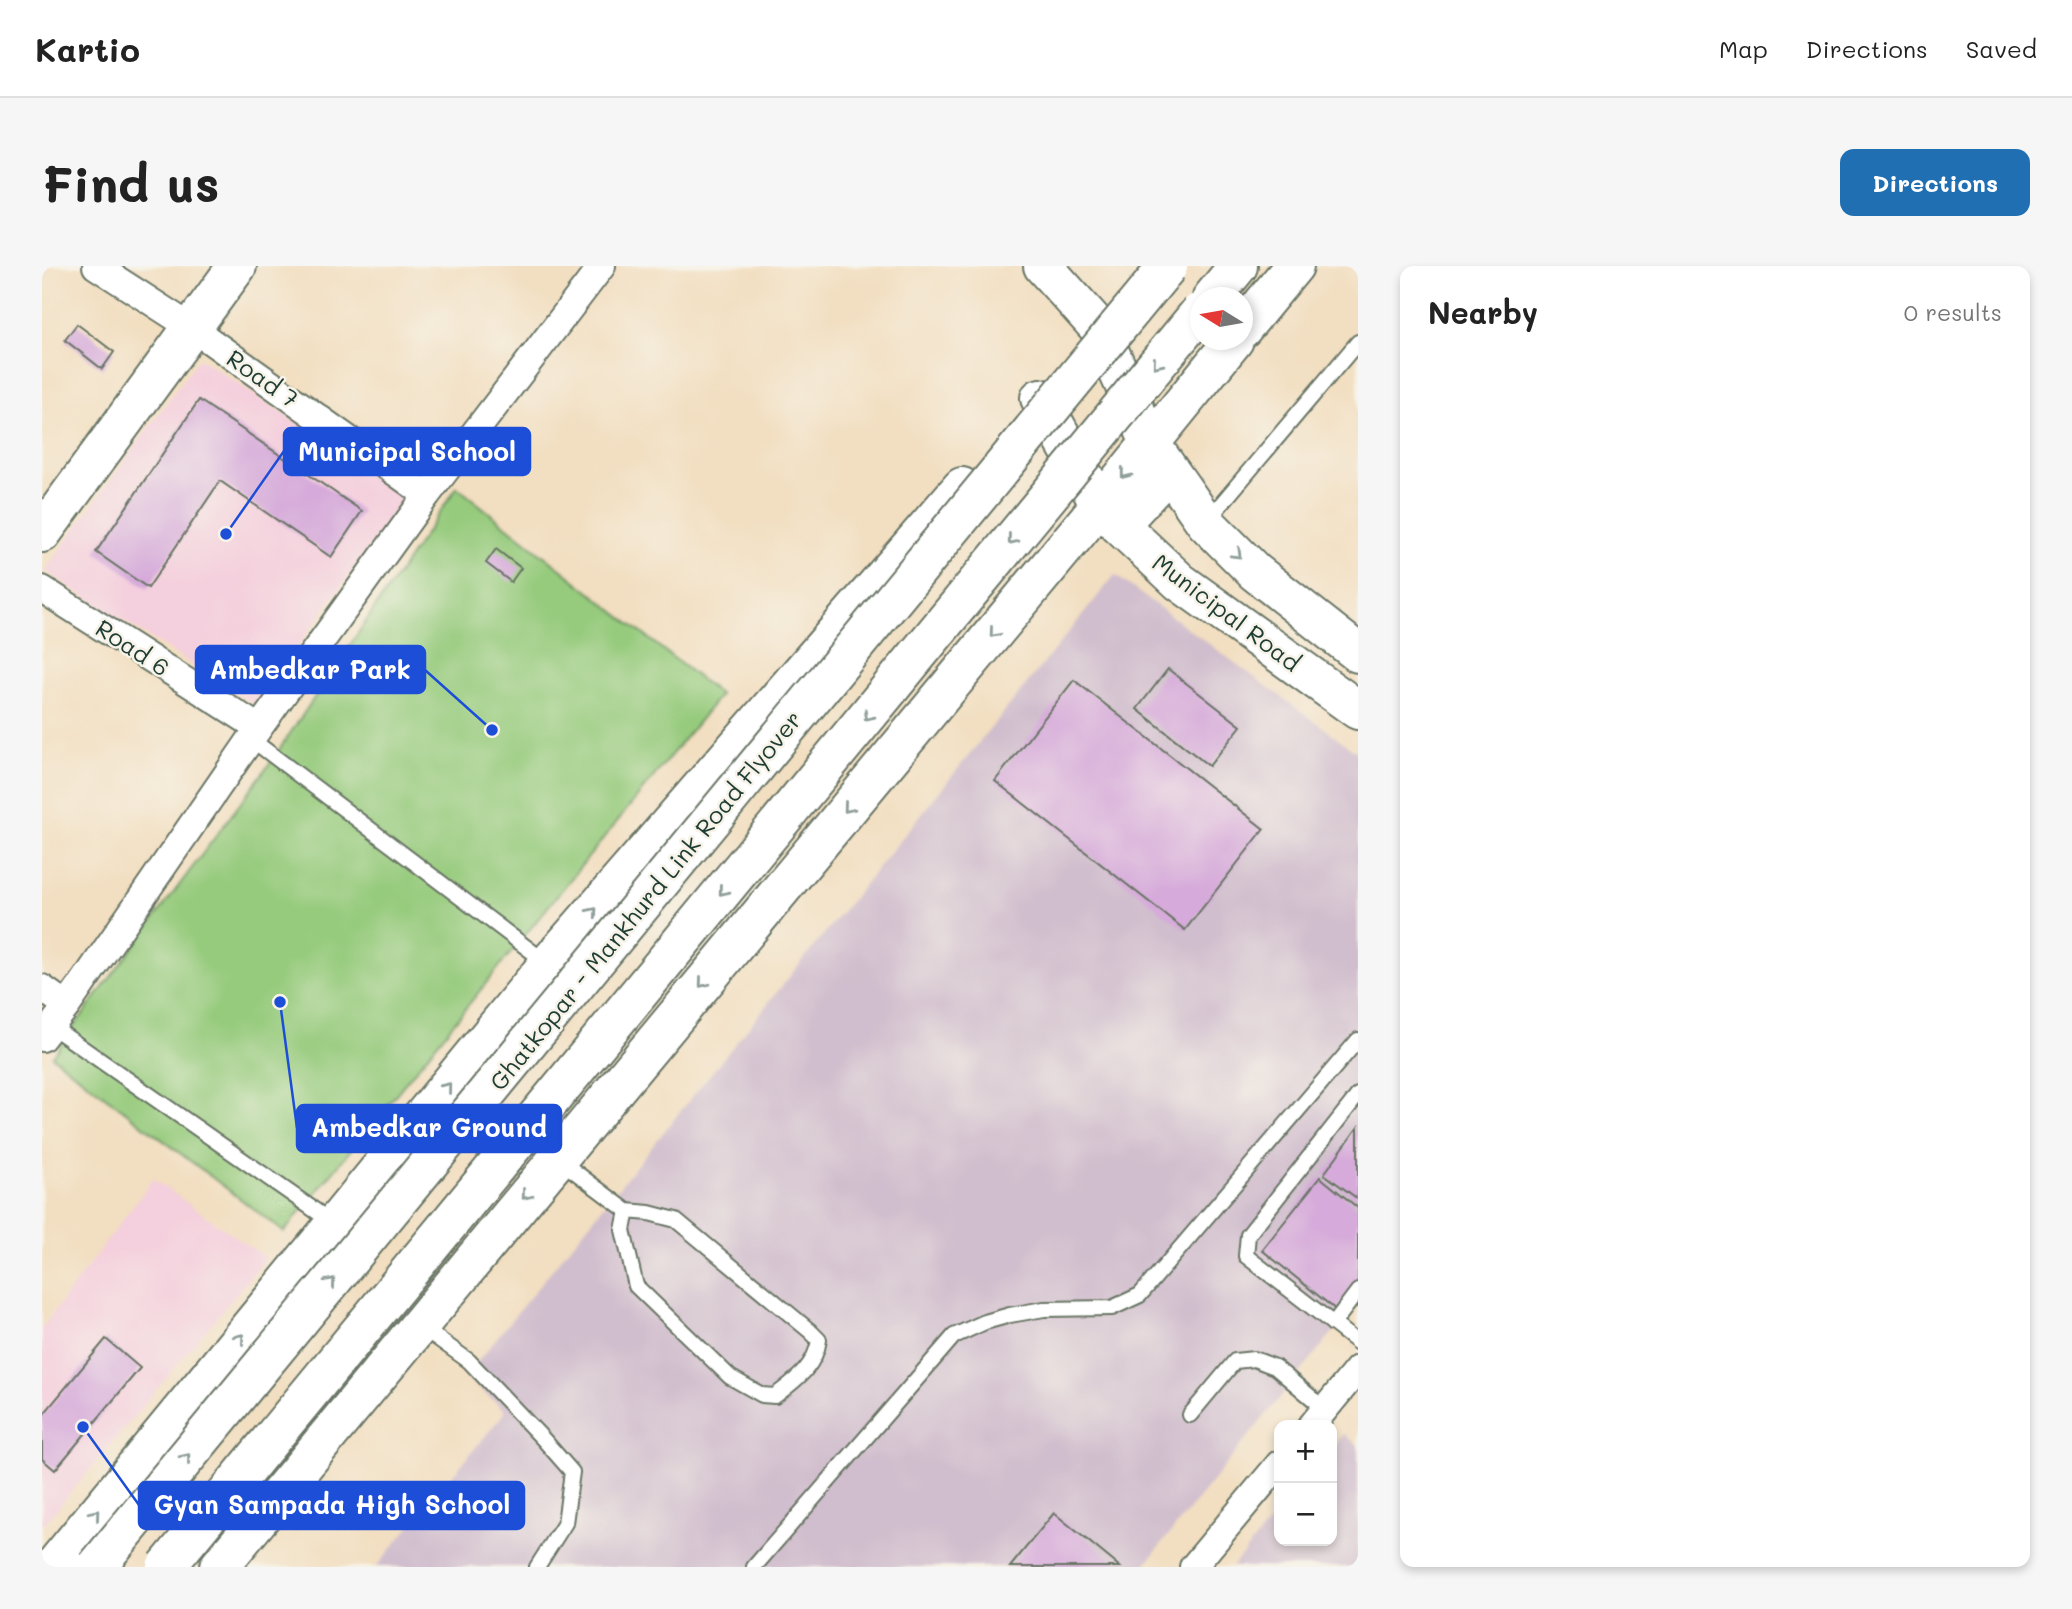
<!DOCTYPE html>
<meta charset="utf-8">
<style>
body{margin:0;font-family:Mali,sans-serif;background:#f6f6f6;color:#222}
.controls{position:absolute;right:21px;bottom:21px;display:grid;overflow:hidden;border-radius:14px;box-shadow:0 4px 10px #0003}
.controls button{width:63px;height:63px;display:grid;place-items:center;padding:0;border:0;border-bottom:2px solid #e0e0e0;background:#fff;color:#222;font:35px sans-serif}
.compass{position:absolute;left:1148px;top:21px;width:63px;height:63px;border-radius:50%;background:#fff;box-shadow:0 4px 10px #0003;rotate:281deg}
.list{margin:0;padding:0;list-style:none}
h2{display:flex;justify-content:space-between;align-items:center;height:91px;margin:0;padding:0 28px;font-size:30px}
h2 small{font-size:23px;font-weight:400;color:#767676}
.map{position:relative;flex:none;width:1316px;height:1301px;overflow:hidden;border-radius:14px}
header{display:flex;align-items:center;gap:42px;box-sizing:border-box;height:98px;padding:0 35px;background:#fff;border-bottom:2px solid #e0e0e0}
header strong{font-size:33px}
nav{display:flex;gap:38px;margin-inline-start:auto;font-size:24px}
.intro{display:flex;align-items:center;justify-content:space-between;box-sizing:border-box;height:168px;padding:0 42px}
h1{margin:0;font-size:49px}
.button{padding:18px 32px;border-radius:14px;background:#1f6fb2;color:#fff;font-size:24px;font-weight:700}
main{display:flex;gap:42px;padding:0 42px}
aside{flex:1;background:#fff;border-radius:14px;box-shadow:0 4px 10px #0003}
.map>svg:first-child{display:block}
.built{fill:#f4cfdd}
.industrial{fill:#d0bdcd}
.green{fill:#96cb7d;stroke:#5a8458;stroke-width:2}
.building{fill:#d6aada}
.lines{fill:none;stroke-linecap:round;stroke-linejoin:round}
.lane-casing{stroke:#697565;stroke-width:18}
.street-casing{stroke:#697565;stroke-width:30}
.secondary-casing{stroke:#697565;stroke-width:42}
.highway-casing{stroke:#697565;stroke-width:42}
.lane{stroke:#fff;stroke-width:14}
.street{stroke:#fff;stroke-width:26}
.secondary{stroke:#fff;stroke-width:38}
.highway{stroke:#fff;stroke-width:38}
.highway-bridge-casing{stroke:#697565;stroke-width:42;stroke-linecap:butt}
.highway-bridge{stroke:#fff;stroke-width:38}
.oneway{stroke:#8f9e9a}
.labels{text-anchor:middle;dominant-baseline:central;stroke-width:5;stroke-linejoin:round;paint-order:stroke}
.street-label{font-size:24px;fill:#1f3d34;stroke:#f7f3e8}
.leader{fill:none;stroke:#1d4ed8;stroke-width:2.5}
.callout-dot{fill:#1d4ed8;stroke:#f7f3e8;stroke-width:2.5}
.callout{fill:#1d4ed8;stroke:#1d4ed8;stroke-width:2.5}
.callout-label{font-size:26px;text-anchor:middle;font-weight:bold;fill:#fff}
</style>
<header>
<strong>Kartio</strong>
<nav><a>Map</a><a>Directions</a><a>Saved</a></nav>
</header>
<div class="intro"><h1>Find us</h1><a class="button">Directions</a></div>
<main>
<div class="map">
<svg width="1316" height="1301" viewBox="0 0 1316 1301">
<rect width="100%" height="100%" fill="#f7f3e8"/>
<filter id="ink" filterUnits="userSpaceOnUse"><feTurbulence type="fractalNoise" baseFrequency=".0143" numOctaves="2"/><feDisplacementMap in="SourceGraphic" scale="14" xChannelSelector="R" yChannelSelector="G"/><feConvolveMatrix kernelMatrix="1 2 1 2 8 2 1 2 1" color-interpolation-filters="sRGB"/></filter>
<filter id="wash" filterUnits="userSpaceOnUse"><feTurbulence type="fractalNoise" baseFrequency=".00686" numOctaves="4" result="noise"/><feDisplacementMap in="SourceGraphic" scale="28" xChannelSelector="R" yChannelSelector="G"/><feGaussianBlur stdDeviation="1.57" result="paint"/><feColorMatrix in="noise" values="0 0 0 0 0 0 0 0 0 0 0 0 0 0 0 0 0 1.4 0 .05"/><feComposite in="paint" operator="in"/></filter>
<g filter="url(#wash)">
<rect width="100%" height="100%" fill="#f2dec0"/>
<path class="built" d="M157 92 366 230 213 439 3 305Z
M111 913 224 992 0 1261V1062Z"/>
<path class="industrial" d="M1073 309 1316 487V1035L1101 1301H334L464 1145 423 1111Z
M1302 1168 1316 1179V1301H1190L1237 1245V1275H1290V1183Z"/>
<path class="green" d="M415 221 678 429 242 966 10 790 226 500Z"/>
<g id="blocks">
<path class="building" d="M35 58 72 86 60 103 23 74Z
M157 134 320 245 289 291 178 215 106 322 54 286Z
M454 283 479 302 469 316 444 297Z
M1126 403 1199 460 1167 500 1095 443Z
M1032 414 1222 563 1143 664 953 515Z
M1316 861V933L1282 908Z
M1278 911 1316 942V1017L1294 1044 1220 984Z
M64 1073 98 1102 13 1204 0 1193V1150Z
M1012 1247 1078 1301H968Z"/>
</g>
</g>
<g filter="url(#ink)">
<use href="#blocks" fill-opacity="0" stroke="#697565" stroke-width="2"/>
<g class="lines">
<g class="lane-casing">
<path id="lane" d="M1164 256 1316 76
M209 473 505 697
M9 760 291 957
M1316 829 1206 969 1204 990 1316 1077
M516 893 585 945 607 947 634 954 768 1065 777 1074C773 1101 754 1114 733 1130L720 1129 688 1111 594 1020 581 964 585 945
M1291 1058 1316 1025
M377 1059 427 1095 502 1174 530 1206 523 1257 495 1301
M1148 1149 1193 1095 1212 1093 1233 1101 1283 1143
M712 1301 912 1070 943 1056 968 1049 1002 1043 1070 1042 1098 1029 1316 774"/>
</g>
<g class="street-casing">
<path id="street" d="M54 0 150 62 385 229
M0 323 217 462
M0 722 25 740
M0 772 25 740 209 473 385 229 560 0
M1270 1159 1316 1103
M1151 1301 1237 1198"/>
</g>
<g class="secondary-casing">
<path id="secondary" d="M1001 0 1057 62 1108 177 1164 257 1213 306 1316 387
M998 132 1058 239 1077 259 1138 316 1316 444
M1077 259 1126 206
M0 267 195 0"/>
</g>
<g class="highway-casing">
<path id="highway" d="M1170 32 1196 0
M1200 63 1252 0
M11 1301 506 698 920 221
M177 1301 1058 239 1192 74"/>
</g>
<use href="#lane" class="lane"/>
<use href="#street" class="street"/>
<use href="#secondary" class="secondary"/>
<use href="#highway" class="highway"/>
<g class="highway-bridge-casing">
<path id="highway-bridge" d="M54 1301 1126 0
M124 1301 1158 46"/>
</g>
<use href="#highway-bridge" class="highway-bridge"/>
</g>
<defs><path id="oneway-chevron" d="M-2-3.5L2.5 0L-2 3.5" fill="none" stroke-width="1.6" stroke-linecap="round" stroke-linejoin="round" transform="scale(1.75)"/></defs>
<g class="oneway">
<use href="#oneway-chevron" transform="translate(1115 98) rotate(129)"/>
<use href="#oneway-chevron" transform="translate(1083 208) rotate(128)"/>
<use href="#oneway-chevron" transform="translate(970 274) rotate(129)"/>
<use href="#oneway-chevron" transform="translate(1195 288) rotate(44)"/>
<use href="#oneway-chevron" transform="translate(952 367) rotate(130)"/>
<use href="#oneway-chevron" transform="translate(826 450) rotate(129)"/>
<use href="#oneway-chevron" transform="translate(806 542) rotate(130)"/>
<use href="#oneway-chevron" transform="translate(681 625) rotate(129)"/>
<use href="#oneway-chevron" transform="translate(551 646) rotate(-49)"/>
<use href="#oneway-chevron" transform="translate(661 717) rotate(130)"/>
<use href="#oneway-chevron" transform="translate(405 821) rotate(-51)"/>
<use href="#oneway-chevron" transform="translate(484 929) rotate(130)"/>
<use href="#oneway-chevron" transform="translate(289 1016) rotate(-50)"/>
<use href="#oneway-chevron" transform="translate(198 1072) rotate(-50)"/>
<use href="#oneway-chevron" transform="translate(144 1192) rotate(-50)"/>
<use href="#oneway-chevron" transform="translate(53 1248) rotate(-50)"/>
</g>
</g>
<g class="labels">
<g class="street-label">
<text transform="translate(221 112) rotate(35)">Road 7</text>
<text transform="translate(1185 346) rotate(37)">Municipal Road</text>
<text transform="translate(91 381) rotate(33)">Road 6</text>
<text transform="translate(603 634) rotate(-51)">Ghatkopar - Mankhurd Link Road Flyover</text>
</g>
</g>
<path class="leader" d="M184 268L242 185M450 464L383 404M238 736L255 862M41 1161L97 1239"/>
<g class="callout-dot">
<circle cx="184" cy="268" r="7"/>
<circle cx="450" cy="464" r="7"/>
<circle cx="238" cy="736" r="7"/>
<circle cx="41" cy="1161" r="7"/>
</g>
<g class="callout">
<rect x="242" y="162" width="246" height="47" rx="7"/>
<rect x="154" y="380" width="229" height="47" rx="7"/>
<rect x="255" y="839" width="264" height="47" rx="7"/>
<rect x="97" y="1216" width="385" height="47" rx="7"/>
</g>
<g class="callout-label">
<text x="365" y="195">Municipal School</text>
<text x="268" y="413">Ambedkar Park</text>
<text x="387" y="871">Ambedkar Ground</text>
<text x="290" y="1248">Gyan Sampada High School</text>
</g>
</svg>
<div class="controls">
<button>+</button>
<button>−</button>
</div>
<svg class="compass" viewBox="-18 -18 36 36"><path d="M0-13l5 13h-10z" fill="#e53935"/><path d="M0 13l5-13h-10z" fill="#767676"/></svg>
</div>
<aside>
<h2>Nearby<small>0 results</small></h2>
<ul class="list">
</ul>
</aside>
</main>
